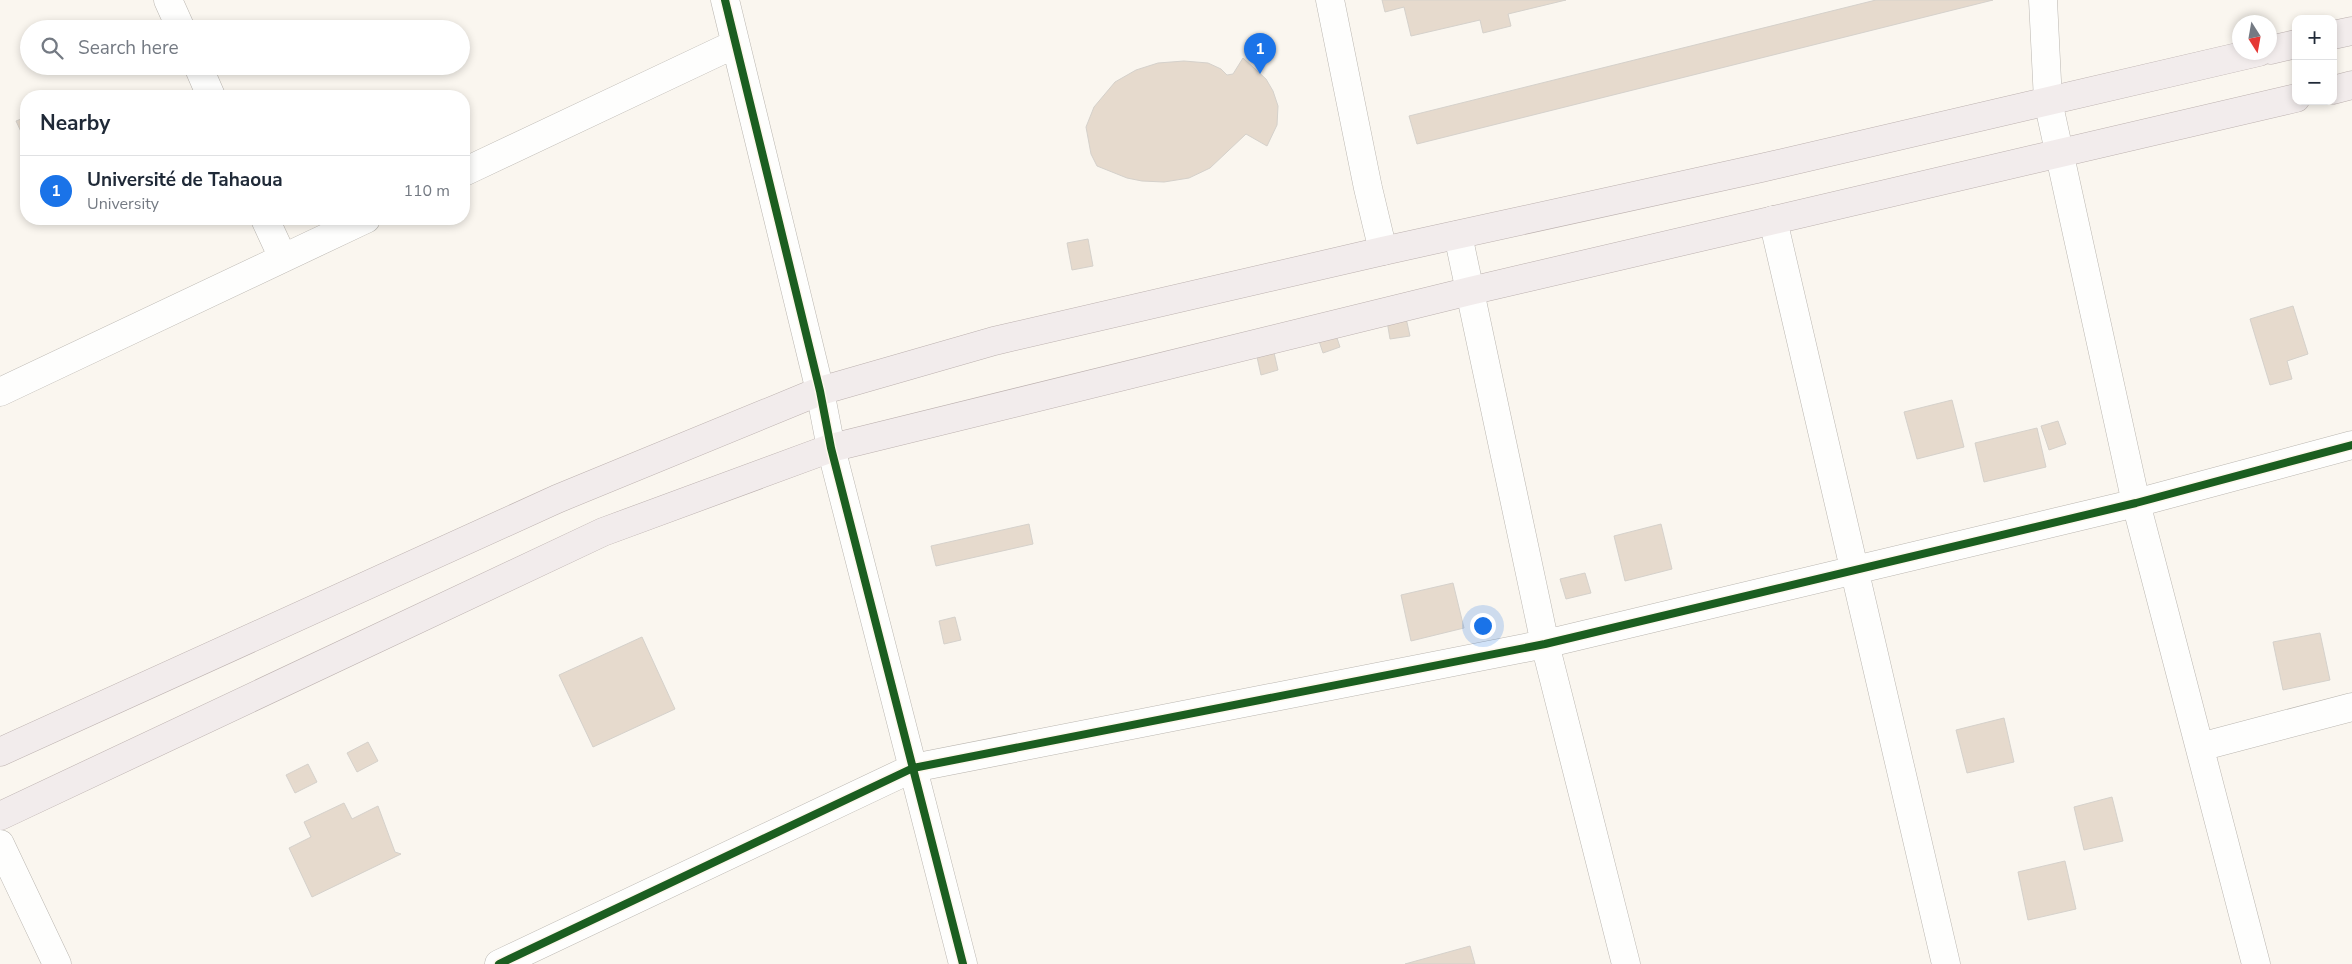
<!DOCTYPE html>
<meta charset="utf-8">
<style>
body{margin:0;font-family:"Nunito Sans",sans-serif;background:#f6f6f7;color:#1f2937}
.controls{position:absolute;right:15px;top:15px;display:grid;overflow:hidden;border-radius:10px;box-shadow:0 2px 8px #0003}
.controls button{width:45px;height:45px;display:grid;place-items:center;padding:0;border:0;border-bottom:1px solid #e0e1e3;background:#fff;color:#1f2937;font:25px sans-serif}
.compass{position:absolute;left:2232px;top:15px;width:45px;height:45px;border-radius:50%;background:#fff;box-shadow:0 2px 8px #0003;rotate:169deg}
.you{position:absolute;left:1482px;top:625px;width:18px;height:18px;margin:-12px;border:4px solid #fff;border-radius:50%;background:#1a73e8;box-shadow:0 0 0 8px #1a73e833}
.badge{display:grid;place-items:center;width:32px;height:32px;border-radius:50%;background:#1a73e8;color:#fff;font-size:16px;font-weight:700}
.pin{position:absolute;translate:-50% -41px;filter:drop-shadow(0 1px 2px #0008)}
.pin::after{content:'';position:absolute;top:26px;width:18px;height:15px;background:inherit;clip-path:polygon(0 0,100% 0,50% 100%)}
.list{margin:0;padding:0;list-style:none}
h2{display:flex;justify-content:space-between;align-items:center;height:65px;margin:0;padding:0 20px;font-size:21px}
h2 small{font-size:16px;font-weight:400;color:#747a83}
.list li{display:grid;grid-template-columns:32px 1fr auto;gap:15px;align-items:center;box-sizing:border-box;height:70px;padding:0 20px;border-top:1px solid #e0e1e3}
.list b{display:block;font-size:19px;white-space:nowrap}
.list p{margin:0;font-size:16px;white-space:nowrap;color:#747a83}
.list em{font-size:16px;font-style:normal;color:#747a83}
.icon{flex:none;width:28px;height:28px;fill:none;stroke:currentColor;stroke-width:2;stroke-linecap:round;stroke-linejoin:round}
.map{position:relative;flex:none;width:2352px;height:964px;overflow:hidden}
.search{position:absolute;background:#fff;box-shadow:0 2px 8px #0003;left:20px;top:20px;width:450px;height:55px;display:flex;align-items:center;gap:12px;box-sizing:border-box;padding:0 18px;border-radius:28px;color:#747a83;font-size:19px}
.panel{position:absolute;background:#fff;box-shadow:0 2px 8px #0003;left:20px;top:90px;width:450px;height:135px;border-radius:20px}
.map>svg:first-child{display:block}
.building{fill:#e6dacd;stroke:#d5d1cb}
.lines{fill:none;stroke-linecap:round;stroke-linejoin:round}
.minor-casing{stroke:#bab6b0;stroke-width:29}
.major-casing{stroke:#bcb1af;stroke-width:29}
.minor{stroke:#fefefd;stroke-width:28}
.major{stroke:#f2ecec;stroke-width:28}
.cycleway-casing{stroke:#fef7eb;stroke-width:11}
.cycleway{stroke:#1b5e20;stroke-width:8}
</style>
<div class="map">
<svg width="2352" height="964" viewBox="0 0 2352 964">
<rect width="100%" height="100%" fill="#faf6ef"/>
<path class="building" d="M1382 0H1566L1508 14 1511 26 1483 33 1480 20 1411 36 1404 7 1385 12Z
M1876 0H1993L1417 144 1409 116Z
M1243 58 1266 79 1273 91 1278 106 1277 125 1267 146 1246 134 1210 168 1189 178 1164 182 1142 181 1127 178 1097 166 1091 154 1086 127 1094 107 1115 82 1136 70 1158 63 1184 61 1208 63 1221 69 1227 75 1233 74Z
M26 117V134L23 136 16 121Z
M1088 239 1093 266 1072 270 1067 243Z
M2293 306 2308 354 2287 361 2292 379 2270 385 2250 319Z
M1406 318 1410 336 1390 339 1387 321Z
M1334 329 1340 347 1323 353 1317 335Z
M1272 344 1278 370 1261 375 1255 348Z
M1952 400 1964 447 1917 459 1904 412Z
M2058 421 2066 444 2049 450 2041 426Z
M2037 428 2046 467 1984 482 1975 443Z
M1029 524 1033 544 936 566 931 546Z
M1661 524 1672 569 1625 581 1614 536Z
M1585 573 1591 593 1566 599 1560 579Z
M1453 583 1464 628 1411 641 1401 595Z
M955 617 961 640 944 644 939 621Z
M2320 633 2330 680 2283 690 2273 642Z
M642 637 675 709 593 747 559 675Z
M2004 718 2014 762 1967 773 1956 730Z
M368 742 378 761 357 772 347 753Z
M308 764 317 782 295 793 286 775Z
M2112 797 2123 841 2084 850 2074 807Z
M344 803 352 819 378 806 395 852 401 854 312 897 289 848 311 837 304 822Z
M2065 861 2076 909 2028 920 2018 872Z
M1470 946 1475 964H1405Z"/>
<g class="lines">
<g class="minor-casing">
<path id="minor" d="M168 0 181 29
M725 0 820 391 831 448 963 964
M1330 0 1368 188 1383 251
M2043 0 2048 101 2136 503 2256 964
M198 66 211 96
M464 172 735 44
M265 219 283 258
M1773 220 1946 964
M1458 235 1545 644 1626 964
M0 392 366 219
M2200 747 2352 707
M0 844 57 964
M499 964 913 768 1545 644 2136 503 2352 445"/>
</g>
<g class="major-casing">
<path id="major" d="M2333 35 2352 31
M2270 50 2296 44
M2333 90 2352 85
M0 752 557 499 820 391 994 341 1383 251 1761 168 2259 52
M0 816 603 532 831 448 1470 291 2296 98"/>
</g>
<use href="#minor" class="minor"/>
<use href="#major" class="major"/>
<g class="cycleway-casing">
<path id="cycleway" d="M725 0 820 391 831 448 963 964
M499 964 913 768 1545 644 2136 503 2352 445"/>
</g>
<use href="#cycleway" class="cycleway"/>
</g>
</svg>
<div class="controls">
<button>+</button>
<button>−</button>
</div>
<svg class="compass" viewBox="-18 -18 36 36"><path d="M0-13l5 13h-10z" fill="#e53935"/><path d="M0 13l5-13h-10z" fill="#747a83"/></svg>
<div class="you"></div>
<div class="pin badge" style="left:1260px;top:74px">1</div>
<div class="search"><svg class="icon" aria-label="search" viewBox="0 0 24 24"><circle cx="10" cy="10" r="6"/><path d="M15 15l6 6"/></svg>Search here</div>
<section class="panel">
<h2>Nearby<small></small></h2>
<ul class="list">
<li><span class="badge">1</span><div><b>Université de Tahaoua</b><p>University</p></div><em>110 m</em></li>
</ul>
</section>
</div>
